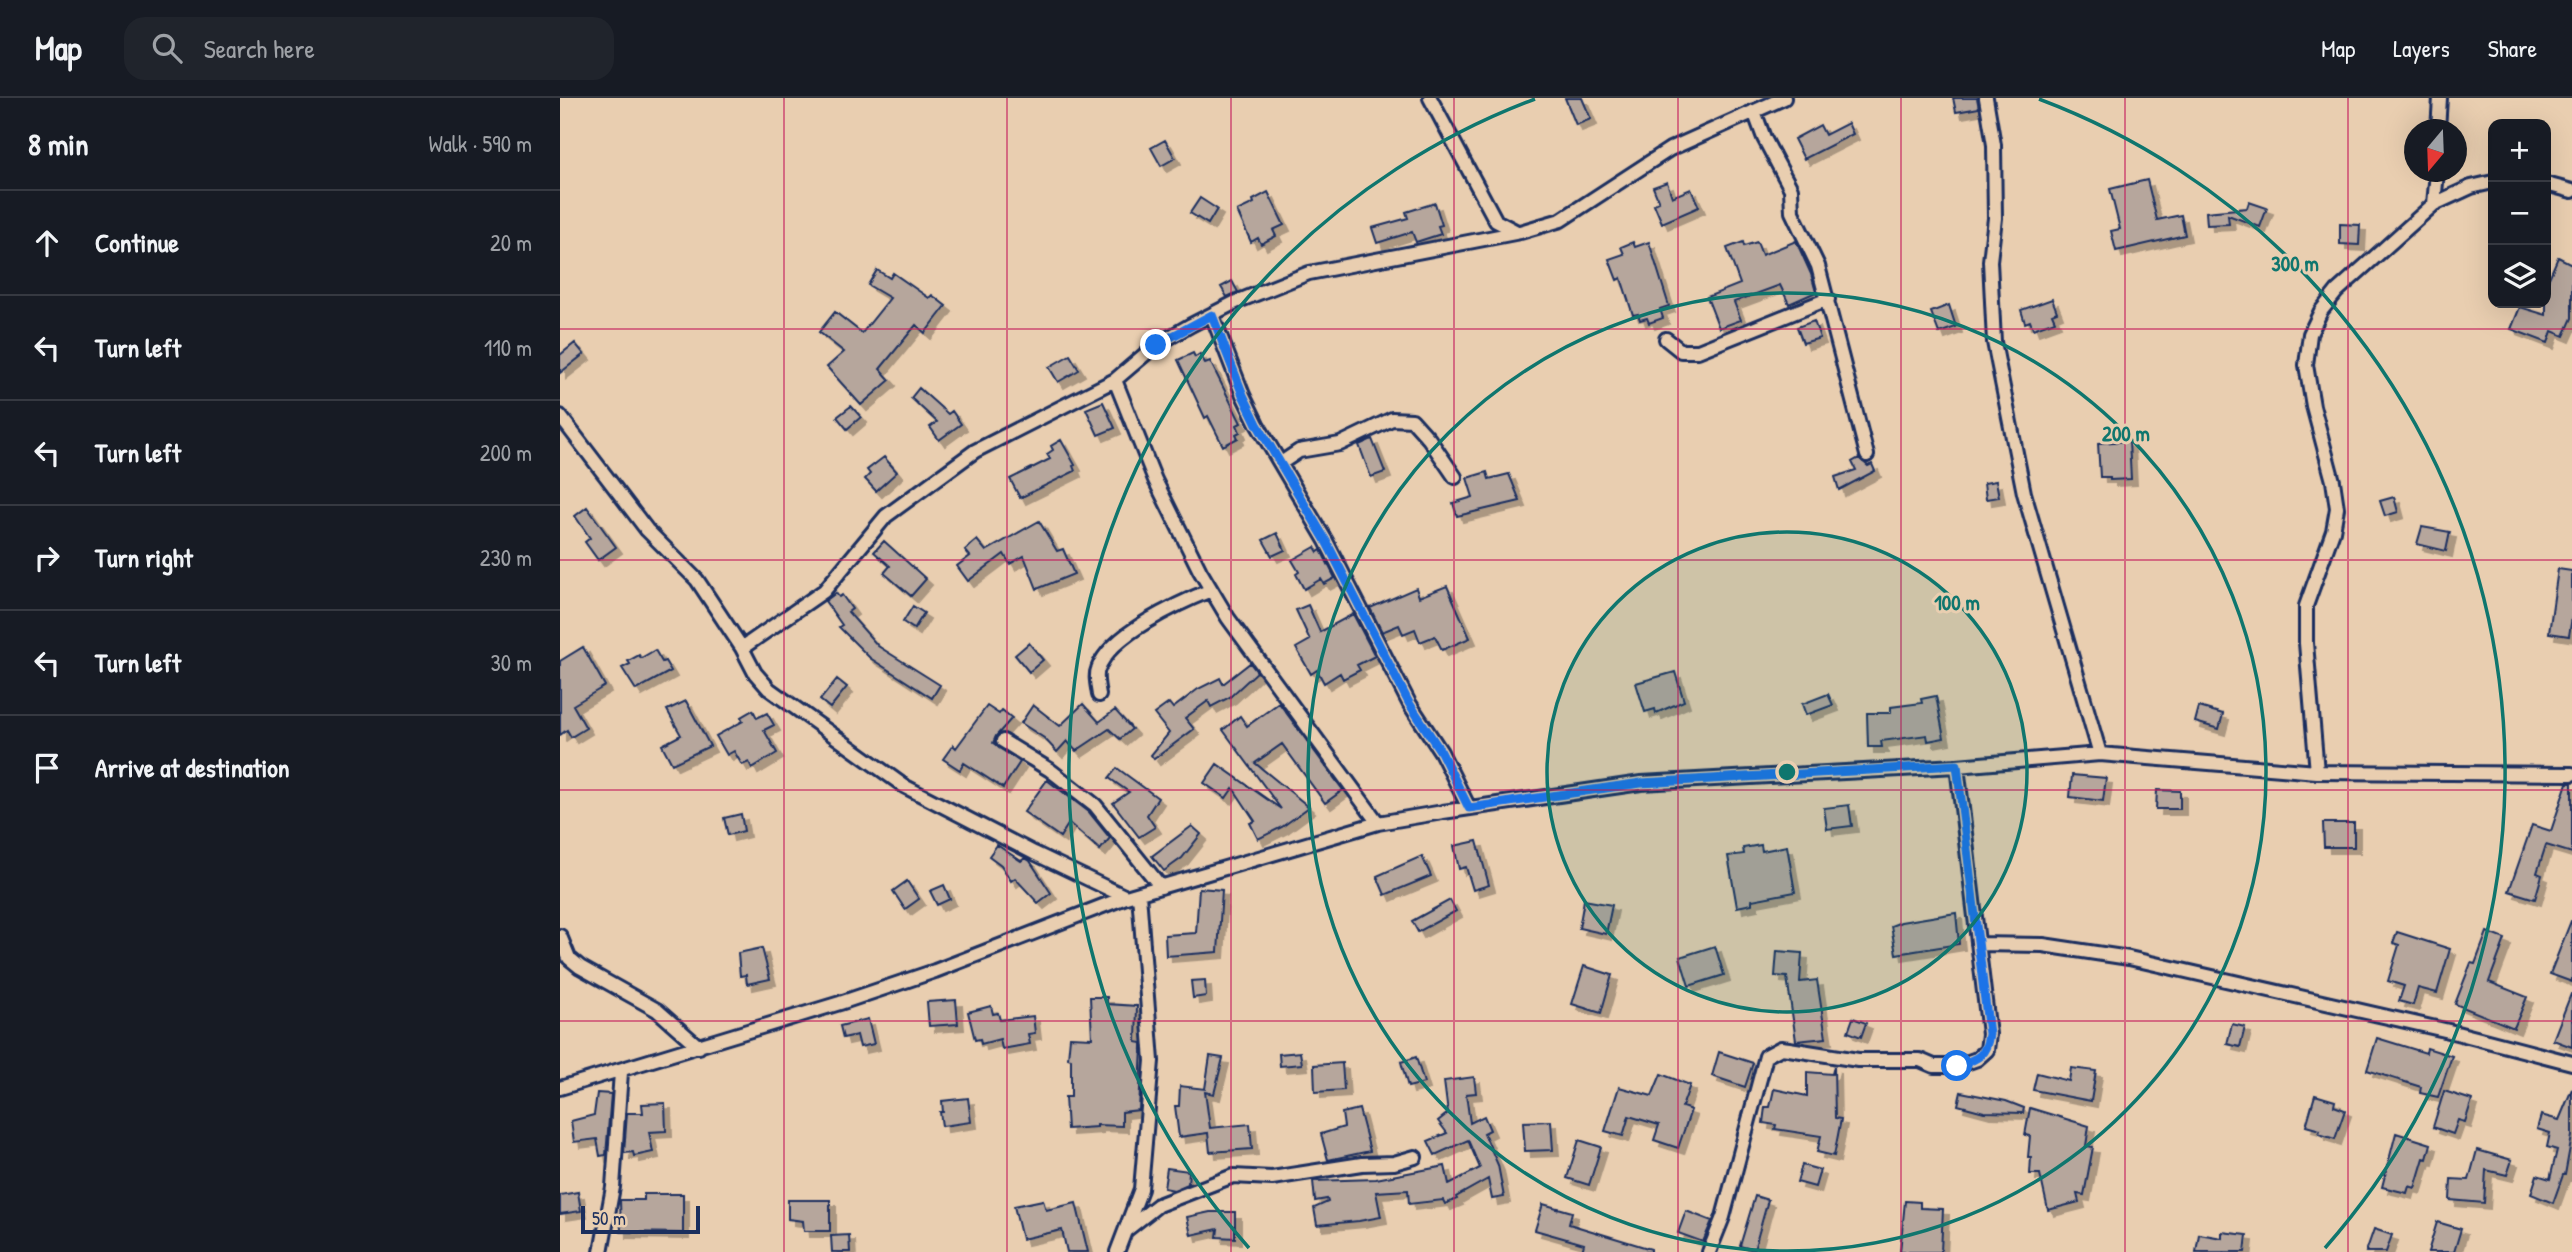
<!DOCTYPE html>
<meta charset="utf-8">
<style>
body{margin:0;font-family:"Patrick Hand",sans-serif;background:#20242c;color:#f1f3f6}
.controls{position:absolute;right:21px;top:21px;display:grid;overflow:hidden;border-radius:14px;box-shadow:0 7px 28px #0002}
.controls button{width:63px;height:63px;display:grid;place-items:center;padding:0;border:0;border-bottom:2px solid #363941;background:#171b24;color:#f1f3f6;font:35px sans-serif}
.compass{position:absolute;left:1844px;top:21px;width:63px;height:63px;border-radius:50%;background:#171b24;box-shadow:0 7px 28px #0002;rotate:199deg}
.scale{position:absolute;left:21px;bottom:18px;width:119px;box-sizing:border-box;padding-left:7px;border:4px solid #1b2f5e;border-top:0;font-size:19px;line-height:24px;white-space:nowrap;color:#1b2f5e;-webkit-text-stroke:5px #e9ceb0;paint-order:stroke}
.stop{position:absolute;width:21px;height:21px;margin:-16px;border:5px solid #1a73e8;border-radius:50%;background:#fff}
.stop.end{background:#1a73e8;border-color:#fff;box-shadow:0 2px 7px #0008}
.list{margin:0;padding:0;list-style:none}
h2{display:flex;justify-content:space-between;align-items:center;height:91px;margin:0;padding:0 28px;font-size:30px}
h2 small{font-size:23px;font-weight:400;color:#9ea1a6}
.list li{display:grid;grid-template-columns:46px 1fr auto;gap:21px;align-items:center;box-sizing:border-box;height:105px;padding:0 28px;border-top:2px solid #363941}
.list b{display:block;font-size:26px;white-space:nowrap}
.list em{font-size:23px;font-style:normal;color:#9ea1a6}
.icon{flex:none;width:38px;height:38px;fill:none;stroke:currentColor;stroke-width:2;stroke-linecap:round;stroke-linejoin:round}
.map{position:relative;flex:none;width:2012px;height:1154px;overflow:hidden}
header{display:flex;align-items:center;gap:42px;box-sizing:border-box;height:98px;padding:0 35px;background:#171b24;border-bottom:2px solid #363941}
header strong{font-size:33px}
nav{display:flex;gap:38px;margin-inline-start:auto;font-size:24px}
.search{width:490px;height:63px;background:#20242c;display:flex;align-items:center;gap:18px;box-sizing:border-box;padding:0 24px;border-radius:21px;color:#9ea1a6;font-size:26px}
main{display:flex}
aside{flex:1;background:#171b24}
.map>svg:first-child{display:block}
.building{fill:#b6a69c;stroke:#1b2f5e;stroke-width:2;filter:url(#shadow)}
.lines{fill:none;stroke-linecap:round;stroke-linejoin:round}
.minor-casing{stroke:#1b2f5e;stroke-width:18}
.minor{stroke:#e9ceb0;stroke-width:12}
.route{stroke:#1a73e8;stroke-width:9}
.grid{fill:none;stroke:#c2185b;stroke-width:2;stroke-opacity:0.55}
.ring{fill:none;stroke:#0f766e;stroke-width:3.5}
.centre{fill:#0f766e;stroke:#e9ceb0;stroke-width:3.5}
.ring-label{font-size:21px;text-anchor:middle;font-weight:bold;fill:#0f766e;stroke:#e9ceb0;stroke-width:6;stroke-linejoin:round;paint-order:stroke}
</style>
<header>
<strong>Map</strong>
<div class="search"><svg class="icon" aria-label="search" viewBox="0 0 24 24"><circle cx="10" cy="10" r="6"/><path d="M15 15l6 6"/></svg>Search here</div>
<nav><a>Map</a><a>Layers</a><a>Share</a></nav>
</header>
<main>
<aside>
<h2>8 min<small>Walk · 590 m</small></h2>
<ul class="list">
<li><svg class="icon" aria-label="ahead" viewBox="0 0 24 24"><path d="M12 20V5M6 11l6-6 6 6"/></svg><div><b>Continue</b></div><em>20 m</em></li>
<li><svg class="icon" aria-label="left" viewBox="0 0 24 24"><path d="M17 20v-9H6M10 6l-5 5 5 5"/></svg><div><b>Turn left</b></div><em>110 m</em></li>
<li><svg class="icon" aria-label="left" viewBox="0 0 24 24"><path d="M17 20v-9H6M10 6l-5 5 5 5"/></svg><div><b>Turn left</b></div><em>200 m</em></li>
<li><svg class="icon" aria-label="right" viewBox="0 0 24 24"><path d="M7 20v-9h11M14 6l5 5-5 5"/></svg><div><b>Turn right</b></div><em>230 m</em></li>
<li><svg class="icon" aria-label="left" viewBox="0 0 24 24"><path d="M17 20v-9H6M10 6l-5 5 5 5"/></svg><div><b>Turn left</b></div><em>30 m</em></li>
<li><svg class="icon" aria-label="arrive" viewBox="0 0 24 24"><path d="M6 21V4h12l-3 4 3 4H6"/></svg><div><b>Arrive at destination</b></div></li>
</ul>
</aside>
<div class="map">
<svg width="2012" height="1154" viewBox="0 0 2012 1154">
<defs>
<filter id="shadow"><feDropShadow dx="6" dy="6" stdDeviation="0" flood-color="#0004"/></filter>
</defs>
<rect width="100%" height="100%" fill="#e9ceb0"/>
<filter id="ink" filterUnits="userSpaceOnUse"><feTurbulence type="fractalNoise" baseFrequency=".0143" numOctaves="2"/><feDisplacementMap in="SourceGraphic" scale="14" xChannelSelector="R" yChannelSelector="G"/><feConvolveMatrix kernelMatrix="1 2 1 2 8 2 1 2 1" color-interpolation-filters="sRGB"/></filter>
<g filter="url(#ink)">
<path class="building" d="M1005 0H1022L1031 21 1016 27Z
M1393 0H1417L1419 10 1396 14Z
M1288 25 1293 36 1244 61 1234 41 1260 27 1265 37Z
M605 42 615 60 601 68 591 50Z
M1587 82 1597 122 1621 117 1625 137 1556 153 1551 133 1560 131 1550 91Z
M1107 84 1112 99 1131 91 1139 109 1102 125 1094 106 1099 104 1093 89Z
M708 94 724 127 713 132 716 138 701 146 698 140 691 144 677 113 694 105 693 102Z
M640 100 657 111 648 126 630 115Z
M1689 104 1707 110 1700 129 1668 117 1669 126 1647 127 1646 114 1687 110Z
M875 105 882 127 878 128 881 136 856 144 852 134 817 145 812 130 848 120 846 114Z
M1780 126 1800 127 1799 147 1780 146Z
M1236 143 1251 176 1256 194 1229 206 1220 187 1174 204 1181 222 1159 230 1147 199 1180 186 1167 150 1183 144 1184 148 1197 144 1202 157Z
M1073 144 1075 149 1089 144 1109 208 1100 211 1103 220 1089 225 1087 220 1080 222 1078 216 1073 217 1061 180 1057 182 1049 161 1064 156 1061 149Z
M1998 159 2012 166V220L2004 238 1992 233 1988 245 1951 231 1960 209 1986 217V187Z
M317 172 330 180 333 175 369 200 372 197 386 208 365 235 356 227 320 271 330 282 301 307 267 269 284 254 259 234 275 214 302 235 330 200 308 187Z
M672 183 678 194 667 199 661 189Z
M1492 201 1497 214 1492 216 1495 223 1473 231 1470 223 1465 225 1461 212Z
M1389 207 1396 229 1379 235 1371 214Z
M1254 223 1260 240 1243 245 1237 229Z
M15 245 24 256 0 275V257Z
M633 255 635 259 640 256 645 265 650 263 681 325 677 327 680 334 676 336 678 340 663 348 648 318 645 320 618 262Z
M510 257 519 272 498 284 489 269Z
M359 290 388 316 392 313 401 326 379 342 370 329 377 324 351 300Z
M543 304 555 330 538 337 526 311Z
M291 308 301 319 287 331 277 319Z
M812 341 825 374 811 379 799 347Z
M501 342 515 367 513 368 515 373 460 400 450 381 490 361 487 356 493 352 491 348Z
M1569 343 1571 381 1550 382V379H1540L1538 345Z
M324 359 337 374 316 393 305 381 310 376 307 372Z
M1299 360 1308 368 1312 366 1315 373 1279 392 1275 379 1296 372 1292 364Z
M927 374 929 381 949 376 960 403 897 418 893 405 913 399 907 380Z
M1436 383 1439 399 1426 401 1424 385Z
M1834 399 1838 414 1825 418 1820 403Z
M27 409 56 449 38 462 25 444 30 440 15 418Z
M479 423 497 453 503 451 514 476 477 491 464 458 450 466 444 456 408 483 397 468 410 458 405 452 417 442 426 453Z
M1862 429 1890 434 1886 453 1857 446Z
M717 435 725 452 712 458 703 442Z
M324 443 366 481 351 498 324 475 330 468 314 454Z
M755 449 758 454 761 452 775 480 764 486 761 481 744 491 736 476 739 474 732 462Z
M1998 471 2012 473V519L2009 538 1989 535Z
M887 488 910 540 882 552 875 538 860 544 855 531 843 536 839 527 822 534 810 510 856 490 859 499Z
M276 495 279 499 282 497 292 511 288 514 318 548 380 587 372 600 310 560 279 529 282 527 265 503Z
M748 507 760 534 793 516 815 558 797 567 800 572 783 581 780 575 764 585 757 572 751 576 736 550 750 542 736 512Z
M353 508 364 515 354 531 343 524Z
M469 545 483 562 469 574 455 557Z
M23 549 45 588 13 607 26 630 11 639 7 632 0 637V563Z
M95 552 102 564 105 563 111 573 76 592 62 570 70 566 68 563 79 557 81 560Z
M690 565 697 574 670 599 651 609 648 603 625 620 634 631 594 661 591 657 609 635 594 616 609 605 613 610 638 591 660 580 663 586Z
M1115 574 1124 603 1096 615 1095 611 1085 614 1076 585Z
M277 581 287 589 270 610 260 602Z
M1268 596 1273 607 1246 617 1242 606Z
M1376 598 1384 640 1368 643 1367 637 1321 643 1322 649H1308L1307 615H1331V609L1362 605 1361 601Z
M126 603 150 648 112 666 102 647 121 637 107 612Z
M719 605 783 692 765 705 722 646 695 665 749 709 722 729 698 741 690 725 695 723 673 690 666 700 644 685 657 666 721 711 663 632 680 618 687 628Z
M523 606 539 624 555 612 572 631 560 641 549 631 516 653 507 643 497 654 484 640 461 625 473 607 500 628Z
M427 608 439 616 442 612 452 620 436 638 433 645 460 664 443 690 404 665 400 672 383 661 393 647 396 650Z
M1639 609 1663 616 1659 631 1635 624Z
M193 612 197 620 207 615 214 627 204 632 217 655 192 670 189 664 182 667 174 653 167 657 156 638 183 623 181 619Z
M557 670 598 700 587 717 595 729 579 739 553 705 569 694 549 680Z
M1512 677 1546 680 1543 703 1510 699Z
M487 682 529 714 550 740 540 752 509 725 500 739 464 714Z
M2007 685H2012V755L1986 747 1977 775 1982 777 1975 801 1949 793 1972 727 1991 733Z
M1597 692 1620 693V711H1596Z
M1289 707 1292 728 1267 731 1264 710Z
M181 716 184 733 168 737 164 720Z
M1763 725H1794V749H1764Z
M632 728 641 736 622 760 604 773 592 758Z
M917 743 929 787 913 792 906 769 899 771 894 748Z
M437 747 461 763 465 760 470 763 491 795 478 805 455 780 451 783 441 767 429 758Z
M1201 747 1202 753 1227 748 1235 794 1192 802V806L1177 809 1168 758 1184 756 1183 750Z
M862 758 871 778 825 797 817 778Z
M347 783 359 801 345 811 333 793Z
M384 787 390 801 377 807 370 793Z
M639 790 662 792 658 854 606 858 605 837 636 835Z
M890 802 896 813 858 834 852 823Z
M1024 802 1052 807 1046 836 1019 830Z
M1396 815 1399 846 1336 856 1331 828 1341 824Z
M2011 823H2012V884L1990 876Z
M1837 834 1890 851 1877 895 1858 890 1853 907 1839 903 1844 888 1828 883 1839 847 1833 845Z
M1927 834 1945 841 1929 884 1967 899 1954 930 1895 906 1911 865 1915 866Z
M1155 848 1164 877 1129 888 1120 859Z
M202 850 210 881 187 886 186 877 180 878 178 855Z
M1217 853 1242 855 1240 884 1257 882 1266 940 1236 943 1227 879 1215 878Z
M1024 868 1052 877 1041 915 1012 906Z
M645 882 646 898 633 900 631 883Z
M2011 896H2012V949L1993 942Z
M530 899H547V906L577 908 576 944 582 945V949L579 1012 562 1014V1028L537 1027V1029L507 1031 505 999H511V961L508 960 510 939 532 940Z
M396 902 398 926 369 928 367 904Z
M431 908 433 916 438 915 440 922 473 918 475 935 468 936 470 946 442 951 440 941 421 946 420 941 415 942 408 914Z
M1293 920 1306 925 1301 939 1288 934Z
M308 921 314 946 300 949 297 937 283 940 280 928Z
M1672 926 1685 929 1680 949 1667 946Z
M1817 940 1866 955 1867 950 1892 958 1878 999 1860 995 1861 989 1807 972Z
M740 954 742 966 720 968 719 956Z
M1159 954 1193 965 1185 989 1152 978Z
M650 958 663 960 654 996 645 994 650 1030 690 1026 692 1051 650 1054 648 1035 619 1039 615 1008H619L620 988 645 991Z
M856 959 864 985 848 989 841 964Z
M782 965 784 992 755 994 754 967Z
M1274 968 1275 1020 1281 1021 1274 1058 1257 1054 1261 1038 1215 1031 1216 1027 1203 1025 1205 1009H1210L1214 991 1247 998V974L1272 976Z
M1511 970 1536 973 1531 1003 1473 992 1477 975 1509 983Z
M1101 976 1130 987 1122 1009 1131 1012 1118 1050 1094 1042 1099 1027 1069 1018 1063 1038 1045 1033 1059 989 1092 998Z
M914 979 916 995 906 996 910 1025 924 1018 930 1032 924 1035 938 1067 944 1099 932 1101 928 1081 896 1099 897 1101 885 1106 883 1102 849 1106 848 1092 816 1094 821 1119 799 1123 757 1127 754 1110 768 1104 767 1101 755 1103 753 1083 816 1081 885 1068 889 1086 920 1070 908 1042 875 1057 868 1043 887 1035 878 1023 888 1015 884 983Z
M2012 991V1038L2005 1077H2003L1993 1105 1971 1096 1977 1077 1990 1081 1997 1052 1987 1049 1990 1035 1977 1031 1981 1017 1999 1022Z
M1884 993 1912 1002 1905 1024 1898 1022 1893 1036 1873 1029Z
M1401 994 1446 1003 1464 1010 1463 1015 1424 1014 1398 1007Z
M37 995 51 996 46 1057 40 1058 37 1041 14 1044 11 1023 34 1017Z
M1755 997 1775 1003 1774 1008 1785 1012 1775 1041 1759 1036 1760 1032 1746 1028Z
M408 1000 411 1024 382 1028 380 1014H383L382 1003Z
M105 1005 106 1033 89 1034 93 1054 74 1058 73 1054 64 1055 67 1015H83L82 1006Z
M1470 1010 1529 1028 1526 1048 1533 1049 1524 1097 1517 1096 1519 1104 1488 1112 1480 1076H1470L1471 1059H1468L1470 1038 1465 1037Z
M799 1011 810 1053 768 1062 761 1036 784 1029 782 1015Z
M991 1023 993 1052 965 1053 963 1024Z
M1836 1035 1871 1046 1867 1061 1864 1060 1855 1090 1849 1088 1847 1095 1822 1089Z
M1019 1042 1041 1049 1029 1087 1007 1080Z
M1917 1052 1952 1062 1947 1077 1926 1072 1924 1105 1890 1102 1891 1081 1909 1082Z
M1242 1067 1260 1072 1255 1089 1237 1084Z
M607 1070 629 1073 628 1086 614 1092 604 1090Z
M18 1094 21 1113 0 1116V1097Z
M84 1096H123V1135L61 1134 60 1102H84Z
M1195 1098 1208 1102 1194 1152 1180 1148Z
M228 1102H270V1133H244L243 1123 228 1121Z
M483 1102 486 1112 516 1105 528 1154H507L502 1132 462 1141 454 1108Z
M1345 1103 1360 1104V1110L1383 1111 1381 1154H1340Z
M983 1106 997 1110V1112L998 1110 1012 1114 1009 1126 1091 1151V1154H1022L1024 1146 975 1132Z
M1126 1113 1152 1123 1143 1144 1118 1135Z
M650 1114H675V1140L657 1139 658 1131 631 1137 627 1119Z
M1877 1124 1901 1131 1894 1154H1868Z
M1814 1131 1832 1137 1826 1154H1806Z
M1662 1134 1687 1137 1685 1154H1636L1639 1136 1662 1140Z
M289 1137 290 1154H272L271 1138Z"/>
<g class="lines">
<g class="minor-casing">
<path id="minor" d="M870 0 936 123 957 134
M1426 0 1434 47 1435 120 1430 163 1434 244 1464 395 1540 656
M1194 13 1204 40 1231 91 1232 114 1258 168 1307 357
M1878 32 1880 0
M1986 86 2012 93
M1874 106 1911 89 1933 84
M652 217 683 297 697 326 766 443 849 605 881 654 909 710
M1106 241 1121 253H1138L1268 201
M555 282 595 382 640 473 668 520 818 725
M0 318 87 432 137 482 182 550 195 575 209 591 344 688 474 755 566 799
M721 365 739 353 780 346 832 321 852 322 869 341 895 379
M182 550 264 493 326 418 415 353 555 282 596 247 631 227 676 204 749 175 960 134 1001 122 1110 51 1224 0
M539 597C538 589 535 578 538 571 550 536 619 505 651 492
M443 643 490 672 535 707 601 789
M1757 674 1746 545V508L1773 433 1777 410 1773 383 1753 308 1746 267 1750 236 1761 213 1777 193 1874 106 1877 74
M0 838 9 860 20 869 97 912 139 949
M1418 846 1483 847 1569 860 1889 933 2012 965
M0 990 280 905 375 873 566 799 818 725 883 714 1081 685 1397 668 1540 656 1757 674 2012 676
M565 1133 598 1107 673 1078 712 1080 802 1066 834 1065 855 1059
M41 1154 53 1089 61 974
M557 1154 581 1091 592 963 579 796
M1149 1154 1163 1119 1206 958 1221 950 1229 951 1298 962H1360L1374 968H1397L1417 961 1427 952 1429 936 1397 668"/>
</g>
<use href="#minor" class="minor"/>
</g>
</g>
<g class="lines" filter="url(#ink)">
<path class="route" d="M596 247 652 217 683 297 697 326 766 443 849 605 881 654 909 710 1081 685 1397 667 1429 936C1426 959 1417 961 1397 968"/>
</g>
<path class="grid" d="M224 0V1154M447 0V1154M671 0V1154M894 0V1154M1118 0V1154M1341 0V1154M1565 0V1154M1788 0V1154M0 231H2012M0 462H2012M0 692H2012M0 923H2012"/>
<circle cx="1227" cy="674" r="240" fill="#0f766e" fill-opacity=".12"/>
<g class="ring">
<circle cx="1227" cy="674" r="240"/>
<circle cx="1227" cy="674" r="479"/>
<path d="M689 1150A719 719 0 0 1 975 1M1479 1A719 719 0 0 1 1765 1150"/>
</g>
<circle cx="1227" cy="674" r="10" class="centre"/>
<g class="ring-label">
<text x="1735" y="173">300 m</text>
<text x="1566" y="343">200 m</text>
<text x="1397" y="512">100 m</text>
</g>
</svg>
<div class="controls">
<button>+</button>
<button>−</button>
<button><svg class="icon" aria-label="layers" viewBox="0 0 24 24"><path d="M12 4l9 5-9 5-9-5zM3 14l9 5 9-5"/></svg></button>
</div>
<svg class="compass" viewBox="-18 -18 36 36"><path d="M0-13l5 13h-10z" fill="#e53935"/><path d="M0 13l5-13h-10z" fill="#9ea1a6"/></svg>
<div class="scale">50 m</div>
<div class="stop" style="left:1397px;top:968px"></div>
<div class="stop end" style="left:596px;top:247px"></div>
</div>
</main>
